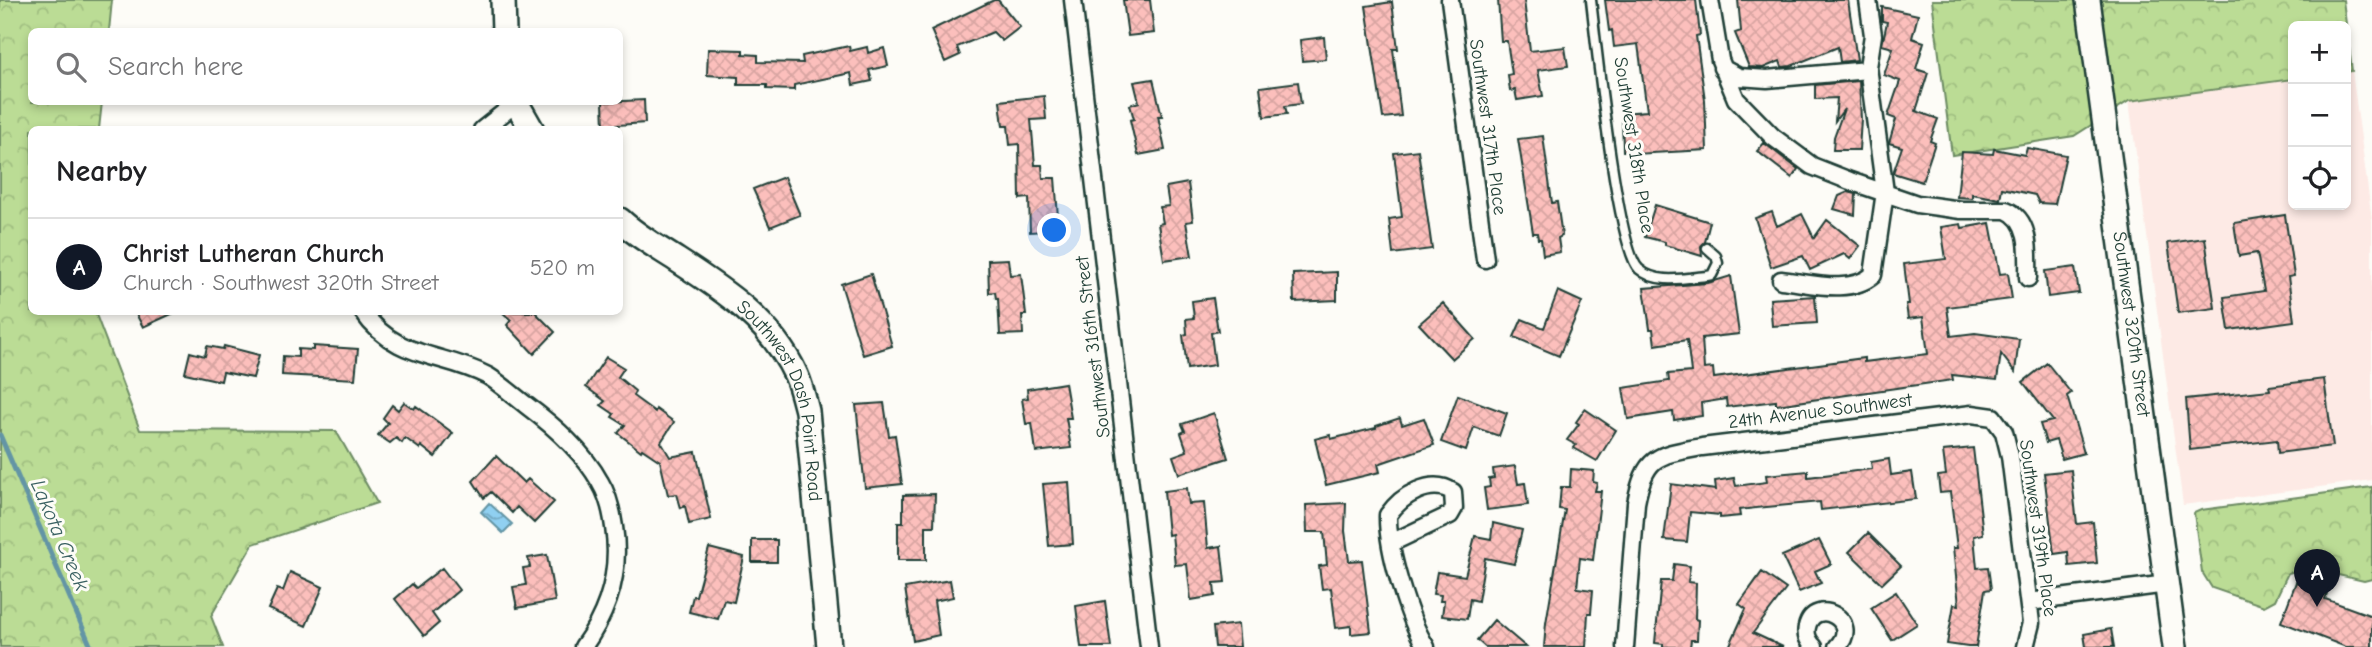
<!DOCTYPE html>
<meta charset="utf-8">
<style>
body{margin:0;font-family:"Comic Neue",sans-serif;background:#f2f2f2;color:#202124}
.controls{position:absolute;right:21px;top:21px;display:grid;overflow:hidden;border-radius:10px;box-shadow:0 4px 10px #0003}
.controls button{width:63px;height:63px;display:grid;place-items:center;padding:0;border:0;border-bottom:2px solid #e0e0e0;background:#fff;color:#202124;font:35px sans-serif}
.you{position:absolute;left:1055px;top:231px;width:24px;height:24px;margin:-18px;border:5px solid #fff;border-radius:50%;background:#1a73e8;box-shadow:0 0 0 10px #1a73e833}
.badge{display:grid;place-items:center;width:46px;height:46px;border-radius:50%;background:#111827;color:#fff;font-size:23px;font-weight:700}
.pin{position:absolute;translate:-50% -58px;filter:drop-shadow(0 2px 4px #0008)}
.pin::after{content:'';position:absolute;top:37px;width:24px;height:21px;background:inherit;clip-path:polygon(0 0,100% 0,50% 100%)}
.list{margin:0;padding:0;list-style:none}
h2{display:flex;justify-content:space-between;align-items:center;height:91px;margin:0;padding:0 28px;font-size:30px}
h2 small{font-size:23px;font-weight:400;color:#757577}
.list li{display:grid;grid-template-columns:46px 1fr auto;gap:21px;align-items:center;box-sizing:border-box;height:98px;padding:0 28px;border-top:2px solid #e0e0e0}
.list b{display:block;font-size:26px;white-space:nowrap}
.list p{margin:0;font-size:23px;white-space:nowrap;color:#757577}
.list em{font-size:23px;font-style:normal;color:#757577}
.icon{flex:none;width:38px;height:38px;fill:none;stroke:currentColor;stroke-width:2;stroke-linecap:round;stroke-linejoin:round}
.map{position:relative;flex:none;width:2372px;height:647px;overflow:hidden}
.search{position:absolute;background:#fff;box-shadow:0 4px 10px #0003;left:28px;top:28px;width:595px;height:77px;display:flex;align-items:center;gap:18px;box-sizing:border-box;padding:0 24px;border-radius:10px;color:#757577;font-size:26px}
.panel{position:absolute;background:#fff;box-shadow:0 4px 10px #0003;left:28px;top:126px;width:595px;height:189px;border-radius:10px}
.map>svg:first-child{display:block}
.built{fill:#fdeae5}
.forest{fill:url(#forest-crowns);stroke:#6d8c64;stroke-width:2}
.water{fill:url(#water-waves);stroke:#6395a5;stroke-width:2}
.lines{fill:none;stroke-linecap:round;stroke-linejoin:round}
.stream{stroke:#6395a5;stroke-width:5}
.building{fill:url(#building-cross-hatch);stroke:#1f3d34;stroke-width:2}
.service-casing{stroke:#1f3d34;stroke-width:13}
.minor-casing{stroke:#1f3d34;stroke-width:21}
.secondary-casing{stroke:#1f3d34;stroke-width:28}
.service{stroke:#fdfcf7;stroke-width:8}
.minor{stroke:#fdfcf7;stroke-width:16}
.secondary{stroke:#fdfcf7;stroke-width:23}
.labels{text-anchor:middle;dominant-baseline:central;stroke-width:6;stroke-linejoin:round;paint-order:stroke}
.street-label{font-size:19px;fill:#1f3d34;stroke:#fdfcf7}
.water-label{font-size:21px;font-style:italic;fill:#3b6263;stroke:#fdfcf7}
</style>
<div class="map">
<svg width="2372" height="647" viewBox="0 0 2372 647">
<defs>
<pattern id="forest-crowns" width="20" height="18" patternUnits="userSpaceOnUse" patternTransform="scale(1.75)"><rect width="20" height="18" fill="#bbdc95"/><path d="M2 6a3 3 0 1 1 6 0M12 15a3 3 0 1 1 6 0" fill="none" stroke="#a0be81"/></pattern>
<pattern id="water-waves" width="16" height="10" patternUnits="userSpaceOnUse" patternTransform="scale(1.75)"><rect width="16" height="10" fill="#90d0f1"/><path d="M0 5q4-4 8 0t8 0" fill="none" stroke="#75aac4"/></pattern>
<pattern id="building-cross-hatch" width="8" height="8" patternUnits="userSpaceOnUse" patternTransform="scale(1.75)"><rect width="8" height="8" fill="#fcbfbc"/><path d="M0 0l8 8M0 8l8-8" fill="none" stroke="#d8a5a2"/></pattern>
</defs>
<rect width="100%" height="100%" fill="#fdfcf7"/>
<filter id="ink" filterUnits="userSpaceOnUse"><feTurbulence type="fractalNoise" baseFrequency=".0143" numOctaves="2"/><feDisplacementMap in="SourceGraphic" scale="14" xChannelSelector="R" yChannelSelector="G"/><feConvolveMatrix kernelMatrix="1 2 1 2 8 2 1 2 1" color-interpolation-filters="sRGB"/></filter>
<g filter="url(#ink)">
<path class="built" d="M2352 71 2372 220V480L2183 505 2129 101 2293 79V205H2346V72Z"/>
<path class="forest" d="M0 0H112L109 31 32 32V102H102L99 129 32 130V312H95L140 430 336 431 377 503 253 544 211 616 223 647H0Z
M1932 0H2343L2352 71 2346 72V26H2293V79L2129 101 2074 136 1952 155Z
M2372 487V579L2364 581 2308 568 2288 573 2275 600 2264 606 2212 588 2202 572 2194 513 2201 510Z"/>
<path class="water" d="M489 503 512 524 503 533 481 512Z"/>
<g class="lines">
<path class="stream" d="M0 435 91 647"/>
</g>
<path class="building" d="M994 0H998L1020 27 1002 41 993 32 957 47 960 55 945 62 931 30Z
M1123 0H1150L1154 33 1128 36Z
M1498 0H1524L1530 51 1565 47 1568 66 1538 70 1543 96 1517 100 1515 90 1510 91 1508 75 1512 74 1507 41H1501Z
M1605 0H1696L1700 35 1696 36 1705 100 1707 150 1634 154V150L1623 151 1622 113 1647 111 1638 44 1614 47 1612 30 1609 31Z
M1738 0H1848L1857 60 1840 62 1838 47 1791 66 1782 67 1780 61 1763 68 1749 67 1735 33 1741 31Z
M1392 2 1398 49H1393L1401 116 1383 118 1366 6Z
M1882 7 1918 15 1912 38 1924 42 1916 69 1928 73 1916 111 1938 119 1930 141 1935 143 1922 182 1893 173 1902 147 1889 143 1896 119 1888 116 1900 81 1884 75 1893 48 1882 45 1887 22 1882 21Z
M1324 37 1326 59 1302 61 1300 40Z
M849 46 850 51 867 47 868 53 884 48 888 66 869 70 872 81 853 85 851 73 794 85V90L767 89V85H738V77L707 75 708 49 743 50V54L758 55V62L803 63 802 56Z
M1153 79 1162 116H1158L1165 150 1138 155 1130 120 1134 119 1130 105 1139 102 1134 82Z
M1859 81 1861 119 1859 150H1833L1834 137 1844 109 1835 121 1837 98 1815 99V85Z
M1298 82 1301 104 1285 106 1287 114 1264 117 1260 87Z
M1044 96 1046 119 1031 120 1035 165H1042L1043 178H1055L1059 230 1030 232 1029 198 1020 199 1019 144 1010 145 1008 126H1003L1000 101Z
M644 100 645 123 604 126 603 102Z
M1543 136 1552 203 1557 202 1562 236 1558 238 1560 252 1543 255 1541 239H1538L1537 233H1533L1518 139Z
M1764 143 1798 169 1792 178 1757 151Z
M2027 148 2066 155 2055 204 2039 203 2035 195 2002 188 2000 199 1972 194V198L1957 197 1962 152 1993 154 1994 149 2025 155Z
M1418 150 1432 249 1393 254 1389 219 1402 217 1394 153Z
M784 177 800 215 770 227 753 189Z
M1188 183 1193 221 1186 222 1192 256 1164 260 1158 224 1163 223 1160 207 1169 206 1166 187Z
M1848 192 1856 194 1855 215 1834 209 1839 196Z
M1655 205 1710 222 1705 242 1701 246 1702 256 1665 245V242L1645 237Z
M1772 212 1777 226 1802 214 1814 238 1827 220 1860 246 1850 259 1844 254 1810 270 1803 256 1771 267 1755 218Z
M2285 215 2294 276 2288 277 2294 321 2229 330 2224 297 2264 291 2257 253 2239 256 2234 223Z
M1990 223 2000 274 2008 273 2012 299 1947 307 1951 336 1975 333 2019 339 2015 372 2001 354 1997 380 1952 375 1953 380 1776 405V401L1727 407 1726 399 1701 403 1702 416 1674 420 1673 412 1628 419 1623 388 1669 381 1668 374 1691 372 1687 340 1655 345 1653 329H1650L1644 288 1708 283 1731 276 1739 334 1702 338 1704 369 1713 368 1714 378 1864 358V362L1928 354 1923 317 1908 319 1906 304H1909L1904 264 1946 259 1941 227 1961 224 1962 228Z
M2205 238 2215 308 2178 313 2168 243Z
M1008 259 1010 275 1021 274 1026 315H1022L1023 334 1000 335 998 299H996L995 292 989 293 988 260Z
M2075 267 2079 293 2048 297 2045 271Z
M1337 272V300L1294 302 1293 274Z
M871 274 892 346 863 355 841 284Z
M1558 291 1582 302 1559 356 1514 337 1522 319 1544 328Z
M1815 296 1817 323 1772 326 1770 299Z
M1213 298 1218 331 1211 333 1215 365 1187 369 1183 335 1187 334 1186 319 1194 318 1192 301Z
M1443 303 1475 339 1452 359 1419 324Z
M135 312H176L143 327Z
M502 312H535L555 332 534 354 507 325 511 320Z
M207 346 223 349 224 346 259 355 253 378 223 372 221 381 185 373 190 352 205 356Z
M313 346 358 349 355 379 282 375 283 356 298 357V349L313 350Z
M606 357 624 368 618 377 635 391 633 396 655 412 656 409 674 422 661 442 670 457 696 452 711 519 689 524 685 506 681 508 677 494 668 495 660 461 642 449 641 451 618 433 625 425 612 417 614 414 601 405 605 401 586 387Z
M2047 363 2071 393 2067 396 2084 453 2062 459 2056 440 2046 443 2040 424 2053 421 2023 382Z
M2324 379 2333 446 2278 453 2277 440 2190 450 2186 399 2270 390 2269 386Z
M1065 383 1071 418H1066L1071 448 1036 452 1032 423 1026 424 1022 399 1028 398 1027 389Z
M1458 395 1507 413 1499 436 1474 427 1466 451 1441 442Z
M404 402 414 409 416 406 453 433 435 457 421 446 420 449 405 438 402 443 396 438 390 443 378 435 388 423 383 418 392 405 398 410Z
M884 403 889 436 895 435 902 484 865 488 856 405Z
M1585 409 1616 430 1597 461 1574 448 1576 445 1567 440 1579 424 1576 422Z
M1214 413 1228 458 1179 474 1173 456 1187 451 1181 433 1185 431 1182 424Z
M1400 418 1402 425 1424 418 1434 445 1378 464 1380 472 1326 485 1315 439 1330 435 1331 439 1376 428V426Z
M1973 448 1983 534 1974 536 1977 568 1988 567 1991 589 1985 590 1976 647H1968L1947 644 1954 604 1959 605 1953 548H1957L1950 492 1940 493 1938 476 1946 475 1943 451Z
M496 456 524 483 528 479 554 502 534 523 517 507 512 513 491 492 484 498 473 481Z
M1889 459 1891 475 1912 472 1916 499 1821 510 1820 502 1756 508 1739 510 1740 516 1720 518V515L1690 512 1687 542 1664 540 1671 484 1716 490 1715 481 1734 478 1736 486 1767 482 1766 475 1808 471V477L1872 469 1871 462Z
M1515 466 1518 484 1525 483 1528 505 1487 510 1484 488 1490 487 1489 479 1494 478 1493 469Z
M1571 469 1594 471 1593 482 1597 483 1595 491H1601L1593 560 1580 558 1577 588 1593 590 1591 613H1588L1586 647H1544L1546 623 1565 510 1559 509 1561 487H1570Z
M2071 470 2077 524 2093 522 2097 563 2069 566 2068 552 2054 554 2044 473Z
M1069 482 1073 544 1049 546 1043 484Z
M1187 488 1189 504 1204 503 1208 548 1221 546 1225 582 1214 583 1215 596 1191 600 1187 564 1175 565 1172 534 1168 535 1164 491Z
M935 494 934 526H926V560H898V523H903V495Z
M1346 503 1345 531 1349 561 1362 560 1371 632 1351 634V626L1336 628 1331 588 1322 589 1319 566 1327 565 1324 532H1307L1306 505Z
M1493 523 1522 530 1514 564 1485 558 1478 601 1470 599 1467 619 1442 616 1444 601H1440L1441 595 1433 594 1437 572 1465 576 1475 536 1491 539Z
M1868 533 1901 566 1882 584 1849 552Z
M752 540H777V562H752Z
M1819 540 1831 564 1815 571 1821 583 1799 592 1782 556Z
M709 548 744 557 734 602 724 600 718 619 689 612 693 596H696Z
M547 555 555 601 517 608 513 587 526 585 523 568 530 567 528 558Z
M1674 564 1690 566 1688 582 1696 583 1695 619 1698 620 1697 640H1691L1690 647H1663V644L1655 643 1661 581H1672Z
M442 568 459 590 432 613 439 623 424 636 395 599 412 584 416 588Z
M290 572 323 587 306 626 268 609 277 589 283 591Z
M1762 572 1786 589 1753 633 1783 647H1729L1746 609 1739 604Z
M950 580 953 597 934 601 939 635 913 641 905 588Z
M2296 582 2327 593 2325 599 2372 616V647H2346L2281 622Z
M1896 592 1917 624 1892 640 1871 608Z
M1105 601 1111 647H1081L1076 606Z
M1494 620 1526 647H1485L1477 640Z
M1238 624 1240 647H1215L1213 627Z
M2111 629 2114 647H2086L2084 634Z"/>
<g class="lines">
<g class="service-casing">
<path id="service" d="M1591 0C1596 42 1617 249 1639 269 1657 285 1685 278 1707 276L1712 275 1718 263 1716 256 1707 248"/>
</g>
<g class="minor-casing">
<path id="minor" d="M1073 0 1149 647
M1450 0 1485 259
M1710 0 1720 60 1736 99 1773 137 1812 166 1850 181 1917 204 1961 210H2006C2032 220 2028 256 2028 278
M1722 68 1739 77 1767 79 1868 70
M482 130 516 103
M1781 280C1810 283 1850 295 1873 275L1885 192 1868 67 1873 35 1868 0
M363 312C396 360 442 352 488 376 501 384 514 396 526 405 554 426 583 451 600 482 608 495 612 512 614 527 621 572 609 611 583 647
M1391 543 1450 515 1454 508 1453 492C1431 477 1401 496 1388 515 1387 549 1408 618 1426 647
M2029 602 2167 584
M1625 647 1636 503C1645 455 1658 455 1702 447L1972 414 1993 417 2004 432 2010 456 2031 623 2025 647
M1814 647C1808 641 1805 635 1807 627 1814 596 1863 620 1837 647"/>
</g>
<g class="secondary-casing">
<g id="secondary">
<path d="M503 0 504 32"/>
<path id="s1" d="M2088 0 2175 647"/>
<path d="M516 102 532 130"/>
<path id="s2" d="M620 220C637 236 657 247 677 260 725 291 771 321 796 375 801 386 804 399 807 411L829 647"/>
</g>
</g>
<use href="#service" class="service"/>
<use href="#minor" class="minor"/>
<use href="#secondary" class="secondary"/>
</g>
</g>
<g class="labels">
<g class="street-label">
<text transform="translate(1488 127) rotate(82)">Southwest 317th Place</text>
<text transform="translate(1634 145) rotate(81)">Southwest 318th Place</text>
<text stroke="none"><textPath href="#s1" startOffset="327">Southwest 320th Street</textPath></text>
<text transform="translate(1093 347) rotate(-97)">Southwest 316th Street</text>
<text stroke="none"><textPath href="#s2" startOffset="256">Southwest Dash Point Road</textPath></text>
<text transform="translate(1820 411) rotate(-7)">24th Avenue Southwest</text>
<text transform="translate(2038 528) rotate(82)">Southwest 319th Place</text>
</g>
<g class="water-label">
<text transform="translate(60 535) rotate(67)">Lakota Creek</text>
</g>
</g>
</svg>
<div class="controls">
<button>+</button>
<button>−</button>
<button><svg class="icon" aria-label="locate" viewBox="0 0 24 24"><circle cx="12" cy="12" r="6"/><path d="M12 2v4M12 18v4M2 12h4M18 12h4"/></svg></button>
</div>
<div class="you"></div>
<div class="pin badge" style="left:2317px;top:607px">A</div>
<div class="search"><svg class="icon" aria-label="search" viewBox="0 0 24 24"><circle cx="10" cy="10" r="6"/><path d="M15 15l6 6"/></svg>Search here</div>
<section class="panel">
<h2>Nearby<small></small></h2>
<ul class="list">
<li><span class="badge">A</span><div><b>Christ Lutheran Church</b><p>Church · Southwest 320th Street</p></div><em>520 m</em></li>
</ul>
</section>
</div>
